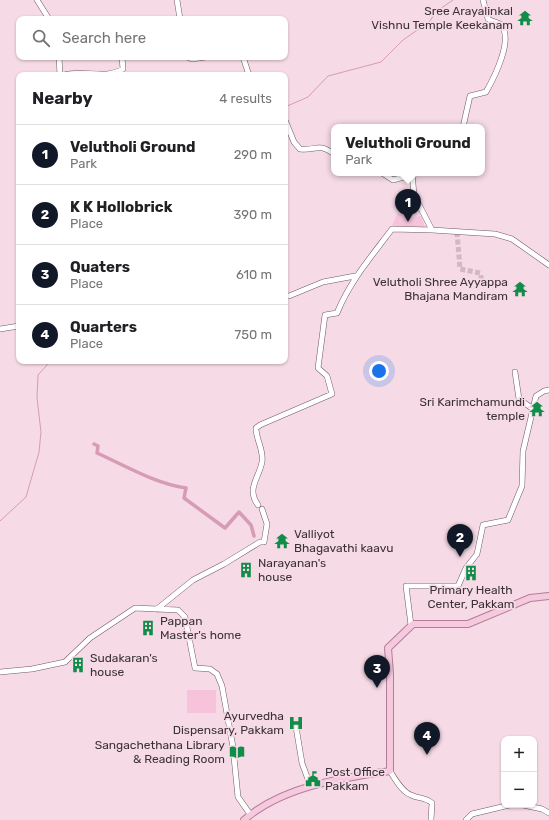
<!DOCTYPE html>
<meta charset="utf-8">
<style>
body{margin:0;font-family:Rubik,sans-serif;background:#f6f6f6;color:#202124}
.controls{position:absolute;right:12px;bottom:12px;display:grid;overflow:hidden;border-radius:8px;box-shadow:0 1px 3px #0004}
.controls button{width:36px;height:36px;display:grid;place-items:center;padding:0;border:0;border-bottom:1px solid #e0e0e0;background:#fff;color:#202124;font:20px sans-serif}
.you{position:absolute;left:379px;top:371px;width:14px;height:14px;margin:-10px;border:3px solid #fff;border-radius:50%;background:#1a73e8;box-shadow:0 0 0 6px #1a73e833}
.badge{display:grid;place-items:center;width:26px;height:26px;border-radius:50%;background:#111827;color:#fff;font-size:13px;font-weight:700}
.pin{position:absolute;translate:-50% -33px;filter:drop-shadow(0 1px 2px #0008)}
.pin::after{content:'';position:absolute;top:21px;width:14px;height:12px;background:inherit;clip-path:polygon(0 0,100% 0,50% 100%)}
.popup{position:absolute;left:331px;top:124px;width:154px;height:52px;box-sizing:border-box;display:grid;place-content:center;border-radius:8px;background:#fff;filter:drop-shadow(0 1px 3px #0005);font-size:13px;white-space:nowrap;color:#757577}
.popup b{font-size:15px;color:#202124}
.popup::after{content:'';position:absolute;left:50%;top:100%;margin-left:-8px;border:8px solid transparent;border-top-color:#fff}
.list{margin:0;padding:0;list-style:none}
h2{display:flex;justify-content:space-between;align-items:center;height:52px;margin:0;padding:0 16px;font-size:17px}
h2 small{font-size:13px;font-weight:400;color:#757577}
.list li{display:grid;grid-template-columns:26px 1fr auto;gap:12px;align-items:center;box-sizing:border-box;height:60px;padding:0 16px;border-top:1px solid #e0e0e0}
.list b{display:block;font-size:15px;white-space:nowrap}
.list p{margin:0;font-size:13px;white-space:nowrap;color:#757577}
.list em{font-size:13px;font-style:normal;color:#757577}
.icon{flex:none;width:22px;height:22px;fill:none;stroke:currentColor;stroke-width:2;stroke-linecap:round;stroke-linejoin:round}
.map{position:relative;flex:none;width:549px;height:820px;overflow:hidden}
.search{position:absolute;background:#fff;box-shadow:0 1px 3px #0004;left:16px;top:16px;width:272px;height:44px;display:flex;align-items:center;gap:10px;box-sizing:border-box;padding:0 14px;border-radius:8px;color:#757577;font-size:15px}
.panel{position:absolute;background:#fff;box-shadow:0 1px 3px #0004;left:16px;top:72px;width:272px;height:292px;border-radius:8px}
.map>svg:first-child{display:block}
.green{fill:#f6c3da}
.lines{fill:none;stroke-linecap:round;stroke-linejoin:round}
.stream{stroke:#d69cb6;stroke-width:1}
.canal{stroke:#d69cb6;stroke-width:3.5}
.minor-tunnel{stroke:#d1b8c3;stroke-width:5;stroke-dasharray:5 2.5;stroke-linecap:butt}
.minor-casing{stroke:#705863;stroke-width:6}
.major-casing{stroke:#b27d96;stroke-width:8}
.minor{stroke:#fff;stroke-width:5}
.major{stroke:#f7c9df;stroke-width:6}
.labels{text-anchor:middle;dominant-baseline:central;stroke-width:3.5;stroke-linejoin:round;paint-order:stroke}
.poi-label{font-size:12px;fill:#3c3236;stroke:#f6dae6;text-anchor:end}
</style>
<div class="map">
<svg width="549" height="820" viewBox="0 0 549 820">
<rect width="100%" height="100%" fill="#f6dae6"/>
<path class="green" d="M402 213 403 216 409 218 421 216 425 227 392 226 397 214Z
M187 690H216V713H187Z"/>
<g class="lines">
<path class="stream" d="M285 107 308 97 328 76 381 62 403 40 429 22 437 11 453 0
M0 521 26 497 39 452 41 432 37 398 38 375 47 365 48 361"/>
<path class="canal" d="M94 444 98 446 97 453C126 466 154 483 186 488L184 498 225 528 239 512 251 525 254 536"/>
<path class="minor-tunnel" d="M457 232 460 269 480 273 483 285"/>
<g class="minor-casing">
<path id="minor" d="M37 0 49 19
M177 0 180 19
M59 57 60 75
M187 57 192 59 206 57
M243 57 249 75
M64 75C84 69 104 80 123 69L122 57
M285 120 294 142 300 149C317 151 317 142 334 154
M463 127 470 96 486 92C494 78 515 37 500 24 497 22 491 21 488 19L483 0
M382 173 393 180 411 175
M412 173 414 195 432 230 495 234 512 239 549 265
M285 296H289L323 282 355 276
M0 329 19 326
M515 372 519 399 533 409
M258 505C246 489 259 478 262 462 264 450 256 440 256 428L260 425 332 394 327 376 318 368 325 315 337 313C350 281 371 257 392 229L432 230
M157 609 193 580 224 564 260 542H264L267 524 262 509
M411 625 406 586H458L466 568 477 554 483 525 508 520 522 486 523 451 536 396 544 391 549 390
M0 672 32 669 65 662 90 638 135 608 178 610 185 617 195 668 210 669 217 674 222 686 233 747 238 797 250 814
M296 727 302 763 310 785
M390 771C395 779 402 792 411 795 419 799 425 797 432 803L431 820
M523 805 542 809 549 813
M466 820 472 814 510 805"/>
</g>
<g class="major-casing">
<path id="major" d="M244 820C283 786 341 778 390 771V674L388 648 413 624H468L530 598 549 596"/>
</g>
<use href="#minor" class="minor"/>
<use href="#major" class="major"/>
</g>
<defs>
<g id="temple-bare" transform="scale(1.2)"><path d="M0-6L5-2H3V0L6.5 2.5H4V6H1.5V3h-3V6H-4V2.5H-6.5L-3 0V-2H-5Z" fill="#108d49" stroke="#f6dae6" stroke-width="2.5" paint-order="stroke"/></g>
<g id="building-bare" transform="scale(1.2)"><path d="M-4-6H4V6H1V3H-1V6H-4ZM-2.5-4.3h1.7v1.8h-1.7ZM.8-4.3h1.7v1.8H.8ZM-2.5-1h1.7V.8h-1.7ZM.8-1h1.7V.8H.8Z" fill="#108d49" stroke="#f6dae6" stroke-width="2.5" paint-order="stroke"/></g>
<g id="hospital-bare" transform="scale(1.2)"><path d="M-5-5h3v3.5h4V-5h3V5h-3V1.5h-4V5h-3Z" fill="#108d49" stroke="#f6dae6" stroke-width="2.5" paint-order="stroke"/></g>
<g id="library-bare" transform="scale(1.2)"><path d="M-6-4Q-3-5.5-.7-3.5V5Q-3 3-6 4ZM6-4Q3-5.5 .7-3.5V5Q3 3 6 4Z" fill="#108d49" stroke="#f6dae6" stroke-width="2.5" paint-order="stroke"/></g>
<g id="civic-bare" transform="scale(1.2)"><path d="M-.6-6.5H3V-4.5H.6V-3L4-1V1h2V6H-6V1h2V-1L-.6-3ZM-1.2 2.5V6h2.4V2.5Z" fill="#108d49" stroke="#f6dae6" stroke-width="2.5" paint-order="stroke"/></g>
</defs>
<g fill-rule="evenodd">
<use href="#temple-bare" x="525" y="18"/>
<use href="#temple-bare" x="520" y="289"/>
<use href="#temple-bare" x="537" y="409"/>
<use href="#temple-bare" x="282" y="541"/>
<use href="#building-bare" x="246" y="570"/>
<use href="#building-bare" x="471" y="573"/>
<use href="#building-bare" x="148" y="628"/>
<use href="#building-bare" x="78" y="665"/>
<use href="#hospital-bare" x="296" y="723"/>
<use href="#library-bare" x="237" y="752"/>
<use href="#civic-bare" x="313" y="779"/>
</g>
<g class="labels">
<g class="poi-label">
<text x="513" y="11">Sree Arayalinkal<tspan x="513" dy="14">Vishnu Temple Keekanam</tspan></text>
<text x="508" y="282">Velutholi Shree Ayyappa<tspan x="508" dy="14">Bhajana Mandiram</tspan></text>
<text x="525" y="402">Sri Karimchamundi<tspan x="525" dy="14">temple</tspan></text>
<text x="294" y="534" text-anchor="start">Valliyot<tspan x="294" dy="14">Bhagavathi kaavu</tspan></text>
<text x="258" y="563" text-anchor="start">Narayanan's<tspan x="258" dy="14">house</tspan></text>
<text x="471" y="590" text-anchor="middle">Primary Health<tspan x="471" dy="14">Center, Pakkam</tspan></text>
<text x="160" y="621" text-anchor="start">Pappan<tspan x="160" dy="14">Master's home</tspan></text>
<text x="90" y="658" text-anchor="start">Sudakaran's<tspan x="90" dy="14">house</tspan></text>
<text x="284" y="716">Ayurvedha<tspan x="284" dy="14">Dispensary, Pakkam</tspan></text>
<text x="225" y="745">Sangachethana Library<tspan x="225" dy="14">&amp; Reading Room</tspan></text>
<text x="325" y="772" text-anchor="start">Post Office<tspan x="325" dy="14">Pakkam</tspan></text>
</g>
</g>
</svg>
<div class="controls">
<button>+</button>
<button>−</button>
</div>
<div class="you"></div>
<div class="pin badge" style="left:408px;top:222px">1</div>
<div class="popup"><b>Velutholi Ground</b>Park</div>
<div class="pin badge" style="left:460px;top:557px">2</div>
<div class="pin badge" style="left:377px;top:688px">3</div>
<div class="pin badge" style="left:427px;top:755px">4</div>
<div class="search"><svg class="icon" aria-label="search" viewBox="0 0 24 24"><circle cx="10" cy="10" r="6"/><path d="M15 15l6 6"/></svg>Search here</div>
<section class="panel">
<h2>Nearby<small>4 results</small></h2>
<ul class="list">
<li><span class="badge">1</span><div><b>Velutholi Ground</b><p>Park</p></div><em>290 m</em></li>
<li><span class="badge">2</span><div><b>K K Hollobrick</b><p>Place</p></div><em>390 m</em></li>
<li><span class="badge">3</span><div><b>Quaters</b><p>Place</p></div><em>610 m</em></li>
<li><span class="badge">4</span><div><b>Quarters</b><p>Place</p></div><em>750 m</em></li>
</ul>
</section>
</div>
